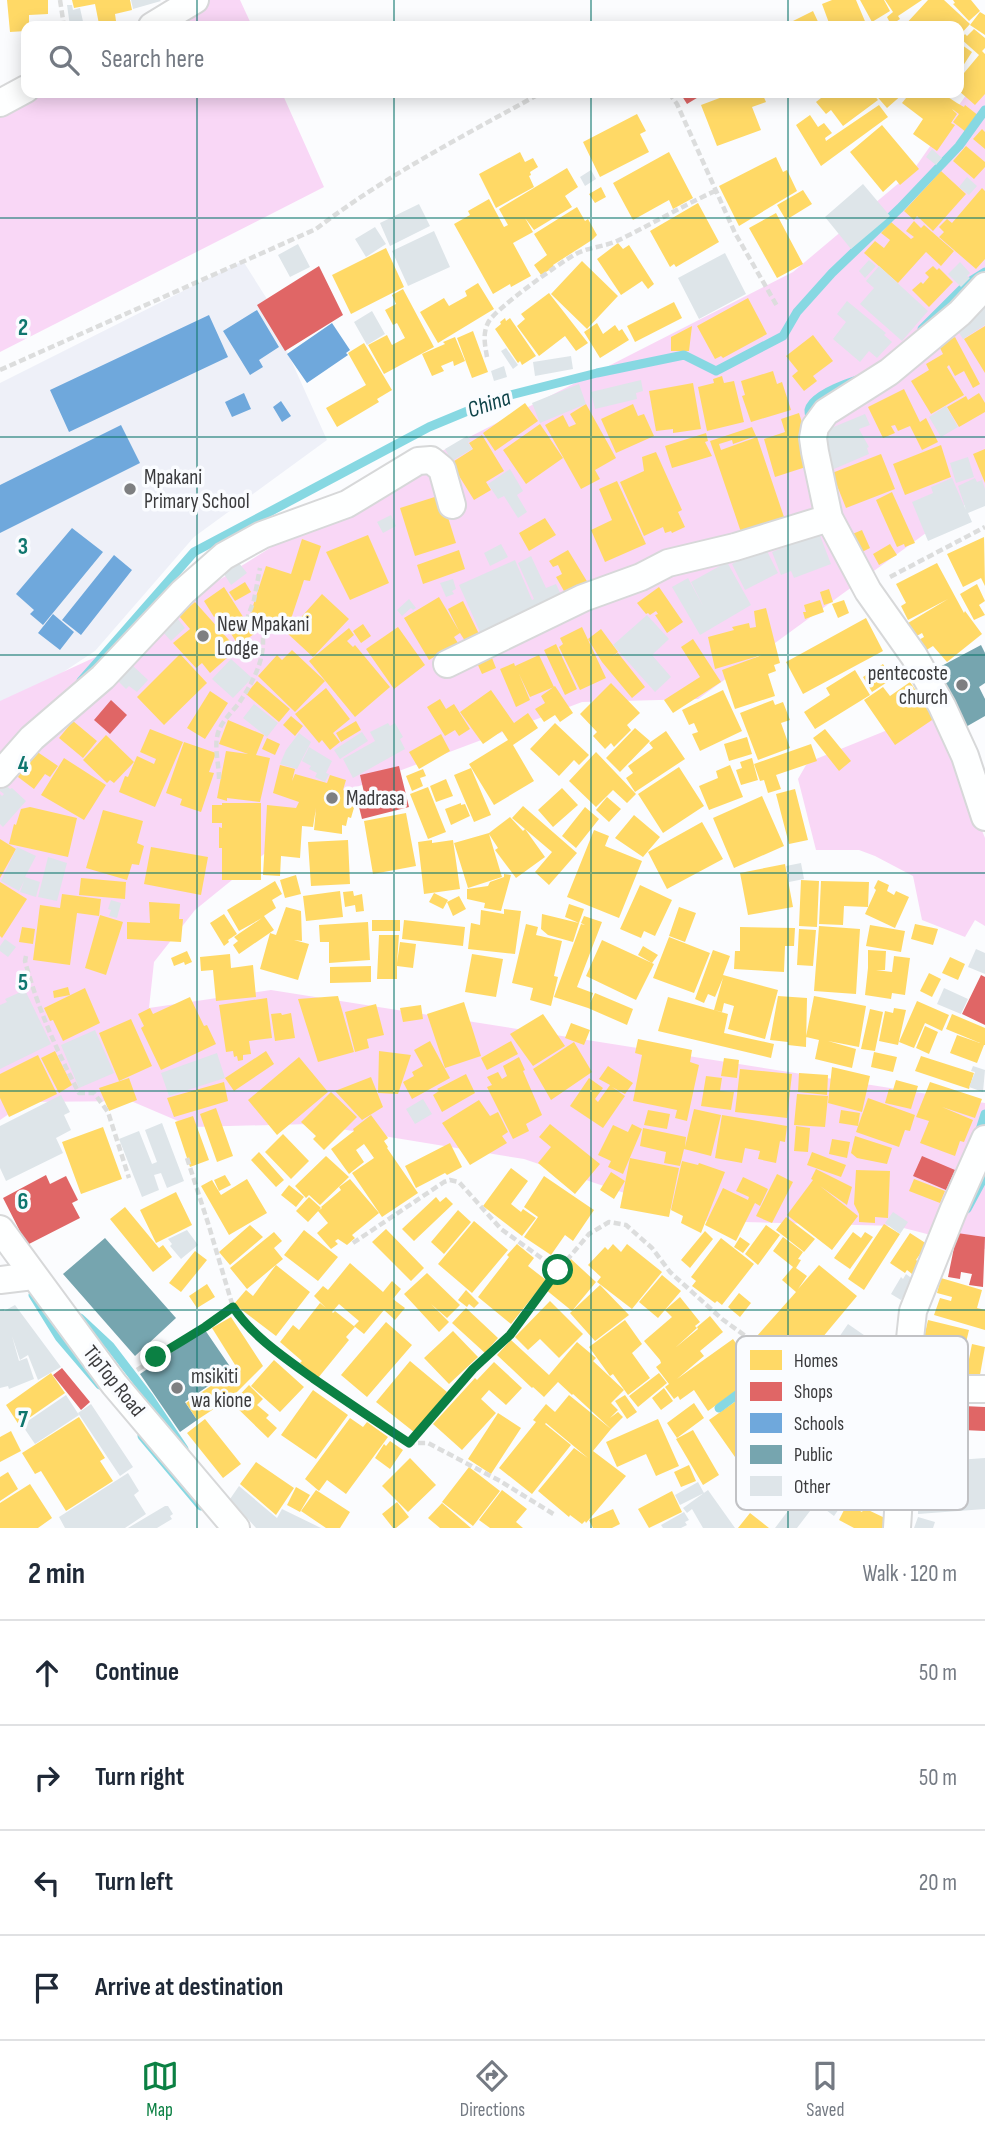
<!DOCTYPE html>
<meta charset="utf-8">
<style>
body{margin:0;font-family:"Sofia Sans Condensed",sans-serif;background:#f6f6f7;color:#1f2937}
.stop{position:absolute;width:21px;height:21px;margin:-16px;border:5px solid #0b8043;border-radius:50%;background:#fff}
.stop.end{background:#0b8043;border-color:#fff;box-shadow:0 2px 7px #0008}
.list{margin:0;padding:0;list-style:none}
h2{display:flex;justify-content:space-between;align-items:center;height:91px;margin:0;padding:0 28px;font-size:30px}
h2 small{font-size:23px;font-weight:400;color:#747a83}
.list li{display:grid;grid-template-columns:46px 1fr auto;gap:21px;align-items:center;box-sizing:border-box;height:105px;padding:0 28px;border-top:2px solid #e0e1e3}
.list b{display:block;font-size:26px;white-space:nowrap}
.list em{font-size:23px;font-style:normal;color:#747a83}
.icon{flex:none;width:38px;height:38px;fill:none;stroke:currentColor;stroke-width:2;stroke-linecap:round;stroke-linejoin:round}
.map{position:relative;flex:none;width:985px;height:1528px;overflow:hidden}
.search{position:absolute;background:#fff;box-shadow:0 4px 18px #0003;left:21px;right:21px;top:21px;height:77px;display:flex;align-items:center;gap:18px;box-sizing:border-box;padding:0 24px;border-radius:14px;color:#747a83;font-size:26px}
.sheet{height:511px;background:#fff}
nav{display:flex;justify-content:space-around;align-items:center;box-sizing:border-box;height:98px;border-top:2px solid #e0e1e3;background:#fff;font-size:19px;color:#747a83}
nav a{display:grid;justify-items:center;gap:4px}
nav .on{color:#0b8043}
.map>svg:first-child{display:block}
.built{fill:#eef0f8}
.green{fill:#f9d7f6}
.homes{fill:#ffd966}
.shops{fill:#e06666}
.schools{fill:#6fa8dc}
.public{fill:#76a5af}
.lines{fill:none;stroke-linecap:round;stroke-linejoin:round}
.stream{stroke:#87d8e2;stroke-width:9}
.building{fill:#dee5e9}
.minor-casing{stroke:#d7d8d9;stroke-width:30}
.path{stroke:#dcdddd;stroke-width:4.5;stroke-dasharray:7 3.5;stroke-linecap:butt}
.minor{stroke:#feffff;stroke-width:26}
.route{stroke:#0b8043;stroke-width:9}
.grid{fill:none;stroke:#0f766e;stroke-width:2;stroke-opacity:0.55}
.poi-dot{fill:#7e7f81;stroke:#fafcff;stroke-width:2.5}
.labels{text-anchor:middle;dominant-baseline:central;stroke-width:7;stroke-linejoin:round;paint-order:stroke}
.poi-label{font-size:21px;fill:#3b3b3d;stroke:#fafcff;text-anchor:start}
.street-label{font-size:21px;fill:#3b3b3d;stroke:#fafcff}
.water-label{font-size:23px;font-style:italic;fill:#0e4349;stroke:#fafcff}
.key{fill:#fafcff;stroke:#c1c2c5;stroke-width:2}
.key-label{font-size:19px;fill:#3b3b3d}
.grid-label{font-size:23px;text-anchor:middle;font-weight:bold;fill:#0f766e;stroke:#fafcff;stroke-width:7;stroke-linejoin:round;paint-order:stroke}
</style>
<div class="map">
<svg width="985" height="1528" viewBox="0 0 985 1528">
<rect width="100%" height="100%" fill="#fbfcfe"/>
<path class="built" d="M243 261 279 318 282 340 327 440 194 537 95 651 0 714V383Z"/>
<path class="green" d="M193 0H240L252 26H144Z
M985 68V490L698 699 582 702 338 794 195 910 154 962 149 1008 271 990 985 1103V1249L896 1226 707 1221 524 1159 310 1124 192 1127 131 1101 27 1102 0 1120V701L102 654 346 500 793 272 912 172Z
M26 93H282L324 187 0 352V103Z
M936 715 985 838V926L975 920 965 937 922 920 913 876 875 856 859 850H816L798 779 806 765 816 759 890 729Z"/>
<path class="homes" d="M7 0H48V14L29 15V26H26V31L10 32Z
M72 0H130L132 10 115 14 116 21 99 24 95 4 74 8Z
M832 0H856L867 26H838L836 21 829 23 822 4Z
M860 0H884L890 11 872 22Z
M885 0H922L898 16 900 19 891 25 887 17 893 12Z
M928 0H944L970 24 959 36V26H904Z
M953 0H971L980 11 969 21 953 4 955 3Z
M813 11 820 26H795L793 21Z
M980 12 985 15V35L970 25Z
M974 29 985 38V48L982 51 985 54V94L975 105 959 91V79L979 55 961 39 965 34 967 36Z
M959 43 972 52 959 72Z
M733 93H762L766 102 752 107 761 130 717 146 701 105Z
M818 93H872L878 100 843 126 831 110 826 114 816 102 821 98Z
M874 93H904L887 108Z
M910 93H942L957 103 964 107 965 105 979 116 966 132 953 122 959 114 952 109 957 114 951 123 955 125 937 151 913 134 923 119 902 103Z
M879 105 888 117 821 166 796 125 810 115 818 127 824 123 832 133 825 138 826 141Z
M637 114 646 131 640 134 649 152 600 177 583 142Z
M882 125 919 169 900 185 896 180 883 192 850 152Z
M982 129 985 132V149L973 139Z
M966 146 985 162V167L974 179 953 161Z
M520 152 525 162 533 158 538 167 530 172 531 175 529 176 534 187 496 208 479 174Z
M669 152 693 198 673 209 669 200 633 220 613 183Z
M776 157 783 172 787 170 797 191 739 226 719 186Z
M567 168 578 187 565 196 572 207 534 230 525 218 533 232 513 243 531 276 511 287 510 284 493 294 454 224 470 215 468 211 489 199 504 227 508 225 499 209Z
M941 171 966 194 933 231 917 216 914 220 904 211Z
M601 187 606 197 595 203 589 194Z
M982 188 985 191V259L976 269 939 237 944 232 939 227 947 219 952 223Z
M803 190 812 204 786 220 777 205Z
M698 203 719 242 676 267 674 264 670 267 650 231Z
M577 207 585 221 588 219 597 235 592 240 553 265 554 267 541 275 534 265 547 255 534 234Z
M776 213 803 264 777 278 749 228Z
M914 221 921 228 924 225 954 251 941 266 926 252 898 283 864 253 875 241 884 248 890 240 881 233 891 222 911 239 914 237 906 231Z
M618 243 623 249 629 245 654 284 648 289 642 281 621 295 597 259Z
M386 248 404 287 351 314 332 275Z
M582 261 618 296 587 329 551 294Z
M933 266 937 270 939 268 953 282 929 307 912 290 921 282 923 284 929 277 925 273Z
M478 283 494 309 438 343 420 312 444 298 449 306 467 296 465 291Z
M403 289 434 347 384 374 368 345 387 335 392 345 405 338 397 323 393 325 385 310 396 304 392 295Z
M549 293 588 343 576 351 565 336 539 356 517 326 525 319 521 314Z
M748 298 767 334 723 358 721 356 715 359 697 326Z
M674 302 682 318 635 342 627 326Z
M505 318 506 321 510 318 536 356 522 365 520 361 518 363 495 329 501 324 500 322Z
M597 323 603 334 615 325 619 331 622 329 629 340 600 358 584 332Z
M692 326 689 351H671V337Z
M985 326V373L964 339Z
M473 331 488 372 472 378 457 338Z
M813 335 833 361 813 376 817 381 804 391 792 376 798 371 786 356Z
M455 337 465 361 454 366 453 361 441 366 444 371 432 376 422 354 445 344 443 342Z
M955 337 980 384 973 388 964 371 955 376 949 365 947 367 964 395 931 414 911 381 929 370 926 364 943 354 939 346Z
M364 343 392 390 377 399 379 402 337 427 326 408 366 385 348 353Z
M773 371 777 384 782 382 791 410 751 422 742 396 745 395 741 381Z
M722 376 724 383 734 381 744 422 707 431 698 387 714 383 713 379Z
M693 383 701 429 673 433V429L656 431 649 391Z
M904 389 920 422 926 418 938 442 922 450 910 426 898 431 895 425 891 426 895 433 883 438 868 407Z
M979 393 985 403V412L959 427 947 407 966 396 968 400Z
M525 403 538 421 495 451 483 433Z
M586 404 616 458 595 470 600 479 581 489 545 425 563 415 569 427 576 424 570 414Z
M633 404 638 416 644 414 654 436 616 453 601 419Z
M799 413 815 464 775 477 764 439 785 432 781 419Z
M540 424 563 458 526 484 503 450Z
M752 427 756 436 733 444 732 440 719 444 721 450 757 437 785 520 742 535 710 441Z
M706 433 708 441 705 442 712 456 672 468 665 446Z
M482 435 504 471 486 482 491 490 474 500 451 463 473 449 469 443Z
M941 445 951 477 905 495 893 464Z
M985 449V483L973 454Z
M656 452 682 510 678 512 685 527 672 533 671 531 665 533 663 527 644 536 620 482 644 471 642 457Z
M881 454 895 489 846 508 832 473Z
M617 481 646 544 605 562 591 530 612 520 599 489Z
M892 492 915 543 905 547 904 544 897 547 876 500Z
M441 495 456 543 415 556 400 508Z
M545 518 556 535 529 551 519 533Z
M862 530 870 548 858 554 850 535Z
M368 535 389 583 350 600 326 552Z
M984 537 985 586 981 578 963 587 947 554Z
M302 539 321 546 310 581 304 580 286 634 248 621 266 566 291 574Z
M890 544 897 555 879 565 873 554Z
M459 550 465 569 423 584 417 565Z
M568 550 588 583 580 588 578 585 564 591 556 577 562 574 558 565 553 567 549 561Z
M937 563 964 613 965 611 982 634 947 662 933 646 920 654 913 643 924 637 922 633 915 637 908 623 948 599 908 620 901 606 906 603 896 584Z
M245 582 251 592 235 601 229 592Z
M977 584 985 601 979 605 985 615 974 620 960 594Z
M224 587 254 634 238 645 219 614 214 617 204 601Z
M659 587 683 622 667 633 655 615 658 614 656 611 650 615 648 613 646 614 637 603Z
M829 589 833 602 824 605 820 592Z
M322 594 349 619 313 657 287 633Z
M439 597 459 631 448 609 463 601 479 634 465 641 460 633 454 637 458 643 429 660 404 618Z
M820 600 824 612 805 619 803 612H806L804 605Z
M844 600 849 613 838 618 832 604Z
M195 602 237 649 210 673 202 663 196 668 173 643 190 629 179 616Z
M766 608 780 663 774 665 776 671 768 674 775 696 735 709 722 670 762 655 715 669 708 637 734 630 732 627 749 623 750 628 756 627 754 611Z
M866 618 883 651 803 694 786 662Z
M363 624 371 636 361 643 353 631Z
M398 627 425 665 394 689 366 649Z
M582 627 606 678 580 690 559 647 563 644 560 638Z
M349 628 354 635 347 641 353 647 355 645 390 687 355 717 309 661Z
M601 629 618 652 612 657 618 653 645 687 632 698 602 662 588 639Z
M693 639 721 682 673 713 664 700 700 677 681 647Z
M556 644 577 689 565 695 544 650Z
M488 648 496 668 482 674 473 654Z
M292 650 325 681 295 712 258 676 277 655 282 660Z
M180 654 207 683 164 725 137 697Z
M539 655 554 687 530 697 519 674 530 700 516 707 500 669 514 663 515 666Z
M883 664 892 679 872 692 863 677Z
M855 670 870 695 815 729 804 712 830 695 826 688Z
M257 681 290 709 279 722 246 694Z
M910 682 935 718 895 745 864 700 883 687 890 696Z
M611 683 640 713 627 725 631 730 614 747 611 743 605 749 593 736 597 732 580 714Z
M555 686 573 713 560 722 555 715 544 722 535 709 545 703 541 696Z
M326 688 350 719 333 733 340 742 330 750 322 740 319 743 295 714Z
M491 690 514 723 528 713 538 728 513 745 534 781 494 805 469 764 508 740 502 731 483 744 460 712Z
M723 690 742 731 700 751 692 734 698 732 694 723 689 725 682 710Z
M210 691 228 703 205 739 187 728Z
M440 699 446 709 454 704 470 729 459 736 455 730 445 736 427 707Z
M773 700 775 705 783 702 790 720 781 723 790 748 758 760 740 713Z
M291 716 303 726 295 736 283 725Z
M228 720 264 735 256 755 270 758 260 802 227 798V801L217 798 226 751 248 754 219 744Z
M73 721 97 741 83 758 59 738Z
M356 721 361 730 341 742 336 733Z
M555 723 589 755 579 765 574 760 559 776 530 749Z
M635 728 650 741 620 772 606 758Z
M150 729 183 742 155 807 119 792 125 776 128 777 137 756 154 764 156 759 140 752Z
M825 729 851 761 839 771 813 738Z
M666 731 685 759 635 792 626 778 633 773 628 766 653 748 649 743Z
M441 734 450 751 419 769 409 752Z
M106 735 134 762 114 783 110 780 107 783 83 760Z
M747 737 752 754 729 761 724 744Z
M267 738 280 744 275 755 262 749Z
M184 742 216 753 209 772 214 773 201 812 180 805 182 799 166 793Z
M811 744 817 761 776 775 781 789 768 793 764 780 760 781 754 764Z
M36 751 58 766 50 777 45 774 34 789 18 777Z
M596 752 636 794 627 803 613 790 596 807 569 781Z
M64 758 106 785 84 820 41 795Z
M752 758 758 780 741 785 736 770 742 768 740 762Z
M280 765 295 769 292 781 295 774 327 783 330 775 346 780 343 790 358 794 351 818 348 817 346 826 342 825V834L314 830 316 808 313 827 302 826 300 858 281 856 280 876 263 875 267 805 296 808 299 802 273 793Z
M730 765 743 797 709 810 699 786 718 778 716 771Z
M679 767 704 806 663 833 638 794Z
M471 768 491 815 474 822 454 775Z
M423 769 426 776 420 778 423 786 412 791 406 776Z
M446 779 453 796 436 802 430 786Z
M428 787 446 832 428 839 410 794Z
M562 788 578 805 553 827 538 810Z
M795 789 808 840 789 844 776 794Z
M762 796 784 846 734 868 713 818Z
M607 797 621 809 609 822 596 810Z
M222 803H261V880H222V848H219V827L222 828V823H212V805H222Z
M461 803V805L465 804 470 816 451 825 445 809Z
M523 806 577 853 549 885 535 872 552 852 512 818Z
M30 807 77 818 68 857 9 844 14 824 16 825 21 809Z
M585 807 599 819 576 848 562 836Z
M103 810 143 821 137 843 144 846 139 865 132 864 127 880 86 868Z
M406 813 416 866 373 874 364 821Z
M634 815 660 837 643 857 615 838Z
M510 817 523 831 525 829 545 857 516 878 495 850 498 848 489 834 502 877 468 888 454 843 489 833Z
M702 822 723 859 667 889 648 852Z
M594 830 609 836 605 846 642 861 619 918 567 897Z
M0 839 16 849 0 878Z
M348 840 350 884 311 886 308 842Z
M432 840V843L453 840 460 889 424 894 418 842Z
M151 847 208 857 201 895 144 884Z
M785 864 793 907 748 915 740 873Z
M504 874 511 875 501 911 484 908 485 903 467 899V889L488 886 490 882 504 877Z
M296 875 301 894 285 898 280 880Z
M81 878 126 882 125 899 79 895Z
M801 880 819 881 817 927 799 926Z
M878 880 889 885 887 891 894 895 896 891 909 897 895 928 865 914 876 890 874 888Z
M275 881 282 894 272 900 276 908 264 916 274 930 239 954 233 945 238 941 234 937 262 918 239 931 227 910Z
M821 881 869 882 868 907 844 906 843 925 819 924Z
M0 882 27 899 2 938 0 936Z
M640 885 672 900 655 936 644 931 641 938 620 929Z
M340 891 343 917 306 921 303 896Z
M353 891 354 896 362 894 364 911 356 912 355 905 345 907 343 892Z
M434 893 448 900 443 909 429 902Z
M62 894 101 899 99 916 77 913 70 965 33 960 40 905 60 908Z
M459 896 466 909 453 916 447 902Z
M149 902 180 904 179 919H183L181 942 127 939V922L150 923Z
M569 904 584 909 579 923 565 917Z
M286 907 301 911 302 941 294 940 309 944 298 980 260 969 270 933 276 935Z
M679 907 696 913 685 942 669 936Z
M504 909 521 911 515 954 468 949 471 923 480 925 481 910 504 914Z
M224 914 237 934 228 940 229 942 224 946 210 923Z
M542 914 579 923 573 942 548 935 541 929Z
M100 915 123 922 106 975 85 968Z
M584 916 602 922 577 987 593 993 590 1003 595 993 633 1009 627 1025 588 1008 554 997 581 924 585 925 581 923Z
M372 920H400V931H372Z
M404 920 465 927 463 946 402 939Z
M368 922 370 960 329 963V942H320L319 925Z
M526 924 538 927 536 935 562 941 554 976 558 977 551 1006 530 1000 533 988 512 983Z
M915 924 938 929 933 945 911 939Z
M870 925 905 931 901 952 866 946Z
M819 926 860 929 856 994 814 991Z
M22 927 35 929 33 944 19 942Z
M740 927 795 928 794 946H785L784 972 734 969 735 951H740Z
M799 929 816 930 813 966 797 965Z
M379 935H399L397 963 400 942 416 944 413 968 397 966V979H377Z
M669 937 710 953 694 993 653 978Z
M602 940 654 964 636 1000 586 976Z
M643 946 658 955 652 963 638 955Z
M713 950 730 956 723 975 778 990 765 1039 728 1029 734 1006 724 1003 722 1012 714 1010 723 978 715 997 708 994 704 1003 695 999Z
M868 950 886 951 885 970H876L892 972 894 956 910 958 905 995 892 993 891 999 865 995 868 968Z
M187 951 192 962 185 965 184 962 174 966 171 958Z
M230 954 231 968 253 965 256 997 216 1001 213 970 201 971 200 957Z
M472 954 503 959 496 997 465 992Z
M950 957 965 964 958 980 942 973Z
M371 966V982L330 983V967Z
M929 973 941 979 932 997 920 991Z
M68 987 70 995 54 998 53 991Z
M85 988 100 1023 63 1041 53 1020 50 1021 44 1008Z
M338 996 354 1052 318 1062 298 999Z
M778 996 807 998 806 1047 788 1045V1042L770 1040Z
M814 996 866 1006 859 1047 828 1041 856 1049 852 1068 815 1059 819 1040 806 1037Z
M190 997 204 1026 207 1025 216 1044 161 1070 141 1028 144 1026 138 1014 150 1008 153 1014Z
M668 997 728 1014 724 1033 774 1044 771 1058 658 1031Z
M267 998 272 1038 249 1041 251 1054 243 1055V1060L238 1061 237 1056 234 1057 233 1051 226 1052 219 1005Z
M917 1001 949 1015 942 1031 925 1023 914 1048 899 1042Z
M464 1002 481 1056 445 1068 427 1014Z
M376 1004 384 1035 367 1039 369 1048 355 1052 345 1012Z
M421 1005 423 1019 403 1022 400 1008Z
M894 1008 906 1010 898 1045 879 1041 885 1011 893 1013Z
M870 1009 883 1012 875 1051 861 1049Z
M281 1013 282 1015 291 1013 295 1038 275 1041 271 1014Z
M543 1014 565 1046 533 1066 510 1034Z
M952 1014 985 1028V1045H984L977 1063 950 1053 957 1035 980 1043 946 1029Z
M131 1019 152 1066 119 1081 99 1033Z
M571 1023 590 1030 584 1045 565 1038Z
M925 1026 938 1032 929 1054 916 1048Z
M638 1039 692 1050 690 1062 699 1065 687 1121 675 1118 677 1110 633 1101 642 1055 635 1053Z
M430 1041 450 1078 412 1099 403 1082 414 1076 412 1072 423 1066 414 1050Z
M511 1041 518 1054 487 1070 481 1058Z
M574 1042 592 1072 551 1100 533 1069Z
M55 1051 72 1085 59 1093 41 1058Z
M266 1051 274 1064 234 1091 225 1078Z
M379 1051 411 1055 398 1094 378 1093Z
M874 1052 897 1057 893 1072 871 1067Z
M38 1055 57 1094 9 1117 0 1098V1074Z
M921 1056 974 1073 969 1089 915 1071Z
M299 1057 328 1092 277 1135 248 1100Z
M519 1057 525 1070 523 1071 542 1115 526 1124 529 1131 513 1139 487 1087 492 1085 487 1077 498 1072 502 1079 507 1076 503 1066Z
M724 1058 739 1060 737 1078 721 1076Z
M608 1066 633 1083 625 1094 612 1087 625 1096 603 1128 570 1106 589 1078 603 1088 595 1099 598 1102 610 1085 599 1079Z
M832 1067 870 1076 862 1112 828 1103Z
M740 1069 792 1074 787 1118 735 1112Z
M799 1073 828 1075 827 1095 798 1092Z
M466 1074 475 1093 442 1112 433 1095 439 1091 437 1089Z
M706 1076 722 1078 720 1091 734 1092 731 1110 701 1106Z
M371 1077 383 1107 362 1120 335 1091Z
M129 1078 137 1100 109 1111 99 1088Z
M896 1080 918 1086 911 1109 885 1103 889 1089 893 1090Z
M224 1082 228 1101 174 1117 167 1098Z
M930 1082 982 1099 975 1118 942 1107 973 1120 964 1142 960 1141 955 1156 920 1143 929 1121 916 1117Z
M331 1092 357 1117 324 1150 313 1139 316 1136 301 1122Z
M797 1094 828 1096 825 1127 794 1125Z
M868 1098 915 1115 910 1131 905 1130 899 1147 856 1132Z
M479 1100 490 1116 498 1112 508 1132 502 1136 507 1143 470 1165 442 1123Z
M216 1108 233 1156 217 1162 200 1114Z
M694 1109 721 1115 711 1156 684 1149 680 1166 664 1163 666 1152 640 1146 643 1128 686 1137 685 1147Z
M648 1110 670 1114 667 1129 644 1125Z
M841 1110 860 1113 858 1126 839 1123Z
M371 1115 388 1138 384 1141 388 1147 387 1148 418 1193 382 1217 352 1173 374 1158 364 1144 356 1150 364 1162 349 1174 331 1149 354 1131 353 1129Z
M722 1115 787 1126 785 1142 780 1141 776 1163 758 1159 760 1151 745 1148 742 1163 715 1158Z
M193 1116 209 1160 190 1167 175 1122Z
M550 1124 600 1164 575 1194 538 1163 551 1147 539 1137Z
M632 1124 642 1129 623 1174 608 1167 611 1161 598 1155 613 1125 628 1132Z
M796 1126 810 1128 808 1152 794 1151Z
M103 1127 122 1179 81 1194 62 1142Z
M283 1134 309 1161 291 1179 265 1152Z
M855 1136 892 1148 887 1164 857 1158 851 1153Z
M832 1139 850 1142 847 1158 829 1154Z
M450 1143 462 1167 447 1175 445 1173 416 1188 405 1166Z
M259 1152 284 1180 276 1187 251 1160Z
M812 1152 846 1165 841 1177 807 1165Z
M326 1156 349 1177 320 1205 309 1195 306 1198 295 1186Z
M630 1158 679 1168 669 1217 620 1208Z
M682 1161 698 1165 699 1163 725 1172 701 1233 681 1223 683 1216 671 1210Z
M511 1168 528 1181 511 1204 521 1212 523 1209 536 1218 522 1236 483 1206Z
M816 1169 852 1187 847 1205 820 1186 858 1216 832 1250 787 1215 813 1180 811 1179Z
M856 1170 890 1171 888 1218 875 1217V1223L859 1222V1214L854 1204Z
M611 1172 625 1181 614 1199 600 1190Z
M777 1174 793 1182 772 1223 756 1216Z
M225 1175 231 1185 219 1191 214 1180Z
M544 1176 594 1210 573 1241 565 1235 551 1255 524 1237 538 1217 524 1207Z
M743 1177 768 1189 760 1206 755 1203 736 1241 705 1225 723 1188 748 1200 749 1197 736 1191Z
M247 1179 267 1213 229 1235 201 1186 212 1180 221 1195Z
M350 1179 379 1213 352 1235 355 1238 347 1245 338 1239 335 1241 338 1244 331 1249 317 1233 328 1223 318 1211 322 1208 321 1207 341 1190 339 1187Z
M914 1179 945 1191 940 1203 909 1191Z
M289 1185 304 1197 296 1207 281 1195Z
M176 1192 192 1225 156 1243 140 1210Z
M309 1197 321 1208 308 1222 296 1211Z
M436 1197 440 1202 446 1197 453 1204 414 1241 402 1229Z
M125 1207 159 1248 163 1245 172 1257 153 1272 110 1219Z
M458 1210 471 1222 444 1254 431 1242Z
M786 1217 815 1239 804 1252 776 1230Z
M474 1221 508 1250 472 1293 438 1264Z
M884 1224 900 1234 864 1290 848 1279Z
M250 1225 263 1237 230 1265 219 1252Z
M766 1225 780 1235 758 1265 745 1254Z
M386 1229 424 1268 411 1281 372 1242Z
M304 1230 338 1257 318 1281 284 1255Z
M705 1231 713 1239 690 1268 681 1260Z
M274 1232 282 1241 274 1248 283 1259 247 1289 230 1268Z
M853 1232 861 1238 865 1232 873 1237 850 1269 834 1258Z
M910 1233 927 1244 916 1260 920 1263 912 1274 907 1270 905 1273 890 1263Z
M740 1237 750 1244 743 1253 734 1247Z
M783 1237 803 1252 798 1259 801 1260 796 1268 807 1276 798 1289 819 1265 857 1296 822 1338 884 1385 875 1398 879 1401 868 1416 865 1413 860 1419 823 1390 836 1374 814 1357 803 1372 757 1336 796 1292 782 1280 793 1267 773 1251Z
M721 1238 754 1264 722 1305 717 1301 715 1303 692 1286 696 1281 691 1277Z
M517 1244 534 1258 528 1266 546 1280 511 1324 478 1297 509 1257 507 1255Z
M613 1244 621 1252 627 1244 662 1272 632 1309 597 1282 601 1277 588 1265 605 1247 608 1250Z
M195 1251 207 1260 181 1292 169 1283Z
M571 1259 596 1282 572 1311 545 1289Z
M350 1263 383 1292 392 1281 401 1289 393 1299 405 1308 395 1320 384 1310 364 1334 354 1326 359 1321 339 1304 332 1312 333 1313 335 1311 355 1327 346 1337 349 1340 318 1378 300 1363 302 1361 280 1342 293 1325 299 1330 320 1303 326 1308 314 1296 323 1286 328 1290Z
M276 1265 310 1292 276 1336 234 1304 246 1290 253 1296Z
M427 1273 460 1305 447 1318 431 1304 449 1322 439 1332 404 1294Z
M662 1275 681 1291 658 1318 639 1302Z
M941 1278 982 1290 977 1308 985 1310V1330L934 1315 940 1298 951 1301 952 1297 937 1293Z
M207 1284 215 1297 197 1308 189 1296Z
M600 1285 629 1315 595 1341 570 1313Z
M466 1290 479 1303 474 1308 469 1304 467 1307 458 1300Z
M739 1293 751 1303 740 1317 728 1307Z
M680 1297 700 1322 695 1326 697 1328 675 1348 698 1329 697 1327 710 1316 723 1332 700 1351 704 1356 677 1379 733 1339 758 1375 708 1411 694 1390 680 1400 678 1396 674 1399 665 1387 669 1384 656 1367 661 1363 660 1360 644 1341 672 1317 665 1310Z
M550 1301 583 1334 559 1358 540 1339 528 1350 515 1337Z
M466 1308 498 1338 485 1353 452 1323Z
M231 1317 263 1366 232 1397 197 1420 186 1403 237 1368 212 1328Z
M625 1320 642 1344 632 1353 650 1378 628 1395 613 1374 610 1376 589 1347Z
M928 1320 969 1330 961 1363 968 1364 972 1344 985 1347 978 1386 916 1373Z
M386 1322 412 1345 367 1397 341 1375Z
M453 1331 478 1357 449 1384 424 1358Z
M511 1340 549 1375 577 1342 596 1358 593 1361 624 1390 611 1403 618 1410 610 1418 618 1412 623 1417 611 1429 573 1394 572 1395 558 1382 544 1397 533 1387 532 1388 497 1355Z
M274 1360 304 1387 280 1412 251 1386Z
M410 1361 447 1392 414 1432 376 1402Z
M494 1362 522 1388 506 1405 489 1390 481 1399 496 1413 462 1450 433 1424 475 1378 477 1380Z
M51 1373 65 1393 19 1425 6 1405Z
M659 1373 667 1383 638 1407 629 1396Z
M249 1385 263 1399 257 1405 269 1415 266 1418 277 1428 268 1438 232 1403Z
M756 1387 782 1425 735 1457 709 1420Z
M664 1388 673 1401 661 1410 652 1398Z
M313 1390 348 1415 316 1459 281 1435Z
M569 1395 611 1429 593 1451 626 1476 586 1523 585 1521 582 1524 570 1515 569 1517 538 1491 574 1448 588 1458 546 1423 545 1424 571 1445 532 1494 499 1468 536 1422 533 1420 546 1404 555 1412Z
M625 1395 637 1412 627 1419 615 1401Z
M694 1403 704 1418 677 1438 667 1423Z
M498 1413 521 1428 491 1474 468 1459Z
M79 1417 105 1458 100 1461 113 1481 66 1511 41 1471 35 1474 22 1453Z
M350 1418 363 1427 367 1422 388 1437 346 1494 327 1480 319 1491 305 1479Z
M205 1419 241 1464 223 1478 187 1433Z
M658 1419 679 1466 656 1476 646 1454 617 1467 606 1442Z
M693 1430 719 1475 703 1485 676 1439Z
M11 1431 21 1451 0 1462V1437Z
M390 1441 403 1450 390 1469 375 1458 384 1444 386 1446Z
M410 1458 436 1485 408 1512 382 1486Z
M256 1462 294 1488 276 1515 240 1484Z
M689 1465 696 1481 681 1487 674 1472Z
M469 1467 500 1491 473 1526 442 1502Z
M8 1472 18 1489 0 1501V1477Z
M30 1484 52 1518 38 1528H0V1503Z
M296 1487 310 1495 300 1512 287 1505Z
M316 1490 350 1512 340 1528H326L301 1511Z
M502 1490 527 1509 516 1522 523 1528H490L479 1520Z
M672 1491 682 1512 649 1528 638 1509Z
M397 1502 409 1517 396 1528H393L382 1514Z
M442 1503 471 1528H440L428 1518Z
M847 1504 862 1512 864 1508 887 1519 882 1528H854L839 1520Z
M613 1509 620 1524 612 1528H593L589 1520Z
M750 1513 769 1528H738Z"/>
<path class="shops" d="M680 93H705L687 104Z
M319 266 343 315 285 351 257 305Z
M111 700 127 715 110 734 94 720Z
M399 766 409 807 362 819 357 799 365 797 360 775Z
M981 975 985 977V1025L962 1014Z
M922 1156 955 1170 946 1190 913 1176Z
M46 1175 50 1184 66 1176 78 1200 72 1203 80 1218 27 1245 3 1198Z
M957 1233 985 1237 983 1287 969 1285 972 1274 961 1272 960 1279 948 1277Z
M62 1368 90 1402 81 1410 53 1375Z
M963 1406 985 1407V1431L963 1430Z"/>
<path class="schools" d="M257 310 279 347 259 360 263 367 250 375 223 331Z
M209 315 228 357 69 432 50 390Z
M332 323 350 350 346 353 348 355 307 383 287 354Z
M244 393 251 409 232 417 225 402Z
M281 401 291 416 282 422 273 407Z
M121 425 140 463 0 533V485Z
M72 528 103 552 43 625 30 614 34 610 16 594Z
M114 555 132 570 81 635 62 620Z
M53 614 74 632 60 650 38 633Z"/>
<path class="public" d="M981 645 985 653V683L979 687 985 699V716L964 728 934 670Z
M105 1238 176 1318 135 1356 63 1274Z
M205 1330 231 1368 230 1371 185 1402 197 1420 180 1432 140 1374Z"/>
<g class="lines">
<path class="stream" d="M922 329 969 282 985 272
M811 422C810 418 809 414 809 410 812 396 845 384 857 380
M81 681 194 552 429 427 499 398 597 373 684 355 716 371 783 336 797 312 832 273 900 208 959 146 985 110
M978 1136 985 1114
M967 1209 983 1179 985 1170
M33 1295 59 1337 100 1385
M80 1318 110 1346 149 1397 184 1449
M719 1408 765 1374 774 1376 819 1405 857 1420 893 1440V1443
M142 1436 201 1506"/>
</g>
<path class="building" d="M131 0H160L161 1 133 9Z
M67 5H72L73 10 80 8 84 26H70Z
M932 149 942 158 936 165 926 157Z
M591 170 596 179 585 186 580 177Z
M967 177 977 186 969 195 959 187Z
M863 184 890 216 851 249 825 217Z
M419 204 430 226 390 246 380 223Z
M375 227 386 244 366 257 355 239Z
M434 231 450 267 408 286 392 251Z
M298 244 310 267 290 277 278 255Z
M725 253 746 294 699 319 678 278Z
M869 260 876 266 865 278 859 271Z
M960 262 970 273 967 276 970 278 961 287 948 274Z
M879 266 928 311 902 341 860 304 874 288 866 281Z
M847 301 886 333 884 335 892 342 877 358 869 351 860 362 833 339 846 322 837 314Z
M985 305V325L963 339 956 328 969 316Z
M372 311 385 334 367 345 354 322Z
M506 348 518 365 513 369 501 351Z
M571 356 573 369 535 376 533 362Z
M504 366 507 377 494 381 491 371Z
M641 380 643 391 636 393 637 399 595 409 591 392Z
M579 384 586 404 540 423 532 403Z
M946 406 958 427 941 437 929 417Z
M865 414 870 425 859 429 869 447 867 448 869 454 834 469 819 433Z
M467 436 471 441 468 442 472 449 452 461 445 449Z
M968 457 974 477 956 483 950 463Z
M510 469 523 491 517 495 527 512 518 518 504 496 498 499 488 484Z
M952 478 966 510 958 486 975 478 977 482 982 480 985 489V506L968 513 972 522 928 541 912 502 933 493 931 487Z
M391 515 396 526 383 533 377 522Z
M819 533 831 564 794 578 791 571 781 575 772 552Z
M501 544 508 557 490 566 484 553Z
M765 547 778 573 745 590 732 564Z
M531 556 546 588 556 584 562 597 481 634 459 585 515 560 532 600 534 599 518 563Z
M727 562 751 605 700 635 672 587 688 578 703 606 691 582Z
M239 563 247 573 231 585 224 574Z
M453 579 456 589 452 591 454 594 446 597 440 583Z
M409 599 416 608 413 610 411 608 402 616 397 610Z
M647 615 669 639 652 655 671 677 655 692 613 645Z
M177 618 185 628 171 641 162 631Z
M231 659 252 678 233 698 212 679Z
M131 664 148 680 137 692 129 686 126 689 117 680Z
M254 704 278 723 267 737 243 718Z
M388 723 390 726 395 723 403 737 400 739 405 749 353 778 343 759 375 741 370 732Z
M362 732 368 741 340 759 334 750Z
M299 733 311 742 297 769 280 764 286 750Z
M309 747 332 761 326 773 329 774 325 782 315 777 317 773 309 769 311 766 302 761Z
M3 783 10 789 12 788 26 801 3 827 0 824V794L2 796 4 794 0 791V786Z
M17 847 36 856 25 877 40 882 36 897 20 892 24 881 19 891 1 881Z
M48 857 67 863 57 901 38 897Z
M801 863 804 879 789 882 786 866Z
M111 900 121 903 117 918 109 916 111 910 108 909Z
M5 939 16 947 8 957 0 951V946Z
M976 949 985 953V974L968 967Z
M944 988 968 999 961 1014 937 1004Z
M25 990 51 1044 0 1069V1005L7 1002 5 999Z
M95 1030 114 1073 79 1088 61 1045Z
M217 1053 225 1078 169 1096 161 1073Z
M973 1066 985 1070 983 1092 969 1087 975 1072 971 1071Z
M61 1095 70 1112 64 1115 71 1130 56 1138 63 1153 6 1181 0 1168V1126Z
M423 1099 432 1114 415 1124 406 1109Z
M162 1123 184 1181 167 1188 161 1173 154 1175 159 1190 142 1197 119 1139 139 1131 152 1164 157 1162 145 1130Z
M893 1212 908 1222 900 1234 885 1223Z
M187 1230 198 1245 181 1259 170 1246 172 1244 168 1239Z
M906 1274 914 1280 901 1300 891 1294 901 1277 903 1279Z
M15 1305 61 1367 38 1380 28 1355 20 1360 12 1336 19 1361 16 1362 27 1358 34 1379 9 1389 8 1386 0 1388V1310L4 1309V1311Z
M848 1324 874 1342 869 1349 860 1344 852 1355 835 1343Z
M66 1395 79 1415 35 1444 22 1425Z
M91 1404 133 1467 120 1476 78 1413Z
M985 1458V1509L918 1514V1498L931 1497V1491L917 1492 915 1463Z
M128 1473 139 1491 134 1495 146 1514 125 1528H65L59 1517Z
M698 1482 704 1493 680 1505 675 1495Z
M239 1486 277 1518 282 1509 321 1528H256L230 1499Z
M806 1487 820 1498 797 1528H775Z
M708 1490 735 1528H703L692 1509 687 1513 683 1508Z
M829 1497 841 1506 834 1516 822 1507Z
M165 1506H168L173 1514 170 1516 172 1519 157 1528H128Z
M684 1512 689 1520 685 1522 687 1525 681 1528H663L661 1525Z
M918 1517 935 1522 933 1528H914Z"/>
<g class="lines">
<g class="minor-casing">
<path id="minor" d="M152 26 195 0
M0 103 26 89
M985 286 960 313 889 372 826 412 815 427 813 438 815 452 829 518 868 591 914 656 942 706 965 756 985 817
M447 664 583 598 641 577 668 563 735 547 829 518
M0 774 32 738 103 677 183 592 224 556 262 535 347 504 418 461 431 460 442 469 452 505
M0 1229 114 1384 236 1528
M0 1280 33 1276
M905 1394 940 1389H985
M897 1528 901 1465 900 1431 913 1311 953 1211 985 1139"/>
</g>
<path class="path" d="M60 0 64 26
M669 93 677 104 735 233 777 306
M487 357C485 345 482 333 489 321 497 308 558 264 574 255 587 247 605 247 619 240 652 224 682 206 715 191
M0 370 316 229C385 176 465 135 541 93
M890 577 985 527
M219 779C219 763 213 745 219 730 223 720 233 711 239 703 253 682 267 657 262 631L248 623 247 619 254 600 260 568
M26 956 25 961C38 1009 56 1049 79 1093H94L108 1112 129 1178
M187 1158 208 1223 233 1307 264 1341 362 1414 409 1443H428L500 1481 555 1515
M353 1243 444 1182 450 1180 459 1182 501 1229 558 1270
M137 1370 205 1327 233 1307
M409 1443 473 1369 510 1335 545 1286 589 1234 609 1222 626 1225 652 1248 670 1272 722 1319 755 1343 823 1398 853 1417 876 1424"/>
<use href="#minor" class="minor"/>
</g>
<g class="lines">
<path class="route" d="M156 1357 205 1327 233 1307C253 1337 285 1358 314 1379 346 1401 377 1422 409 1443L473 1369 510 1335 558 1270"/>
</g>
<path class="grid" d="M197 0V26M394 0V26M591 0V26M788 0V26M197 93V1528M394 93V1528M591 93V1528M788 93V1528M0 218H985M0 437H985M0 655H985M0 873H985M0 1091H985M0 1310H985"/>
<g class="poi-dot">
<circle cx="130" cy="489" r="7"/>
<circle cx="203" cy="636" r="7"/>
<circle cx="962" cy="685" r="7"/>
<circle cx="332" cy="798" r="7"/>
<circle cx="177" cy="1388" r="7"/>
</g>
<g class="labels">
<g class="poi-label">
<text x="144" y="477">Mpakani<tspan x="144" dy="24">Primary School</tspan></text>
<text x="217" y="624">New Mpakani<tspan x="217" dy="24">Lodge</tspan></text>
<text x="948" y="673" text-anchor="end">pentecoste<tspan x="948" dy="24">church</tspan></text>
<text x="346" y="798">Madrasa</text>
<text x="191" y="1376">msikiti<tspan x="191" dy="24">wa kione</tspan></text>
</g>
<g class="street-label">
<text transform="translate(114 1381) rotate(51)">TipTop Road</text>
</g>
<g class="water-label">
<text transform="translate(489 404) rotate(-19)">China</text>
</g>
</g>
<rect x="736" y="1336" width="232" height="174" rx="10" class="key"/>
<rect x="750" y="1350" width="32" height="20" fill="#ffd966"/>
<rect x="750" y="1382" width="32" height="19" fill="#e06666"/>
<rect x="750" y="1413" width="32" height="20" fill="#6fa8dc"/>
<rect x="750" y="1445" width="32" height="19" fill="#76a5af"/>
<rect x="750" y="1476" width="32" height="20" fill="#dee5e9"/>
<g class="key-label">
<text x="794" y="1367">Homes</text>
<text x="794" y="1398">Shops</text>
<text x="794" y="1430">Schools</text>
<text x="794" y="1461">Public</text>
<text x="794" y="1493">Other</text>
</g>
<g class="grid-label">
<text x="23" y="335">2</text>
<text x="23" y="554">3</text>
<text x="23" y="772">4</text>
<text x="23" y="990">5</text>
<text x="23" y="1209">6</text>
<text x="23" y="1427">7</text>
</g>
</svg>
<div class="stop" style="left:558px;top:1270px"></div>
<div class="stop end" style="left:156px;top:1357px"></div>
<div class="search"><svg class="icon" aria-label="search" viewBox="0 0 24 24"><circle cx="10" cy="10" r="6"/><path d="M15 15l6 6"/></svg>Search here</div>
</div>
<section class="sheet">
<h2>2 min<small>Walk · 120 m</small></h2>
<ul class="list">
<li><svg class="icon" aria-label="ahead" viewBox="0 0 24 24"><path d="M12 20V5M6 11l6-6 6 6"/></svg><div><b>Continue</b></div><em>50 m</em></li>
<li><svg class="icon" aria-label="right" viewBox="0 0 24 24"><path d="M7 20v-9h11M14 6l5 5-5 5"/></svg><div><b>Turn right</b></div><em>50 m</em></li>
<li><svg class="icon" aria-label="left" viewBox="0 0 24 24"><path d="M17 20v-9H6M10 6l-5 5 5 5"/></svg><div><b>Turn left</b></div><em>20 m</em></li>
<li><svg class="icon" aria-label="arrive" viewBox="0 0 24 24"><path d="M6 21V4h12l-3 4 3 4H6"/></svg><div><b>Arrive at destination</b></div></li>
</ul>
</section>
<nav>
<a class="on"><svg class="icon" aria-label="map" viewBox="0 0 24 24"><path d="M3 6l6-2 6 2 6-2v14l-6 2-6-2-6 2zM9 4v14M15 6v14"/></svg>Map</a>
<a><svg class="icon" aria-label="directions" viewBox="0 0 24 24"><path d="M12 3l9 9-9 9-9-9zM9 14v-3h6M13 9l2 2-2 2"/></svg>Directions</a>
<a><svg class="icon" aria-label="saved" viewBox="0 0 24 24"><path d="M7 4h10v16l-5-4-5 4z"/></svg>Saved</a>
</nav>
